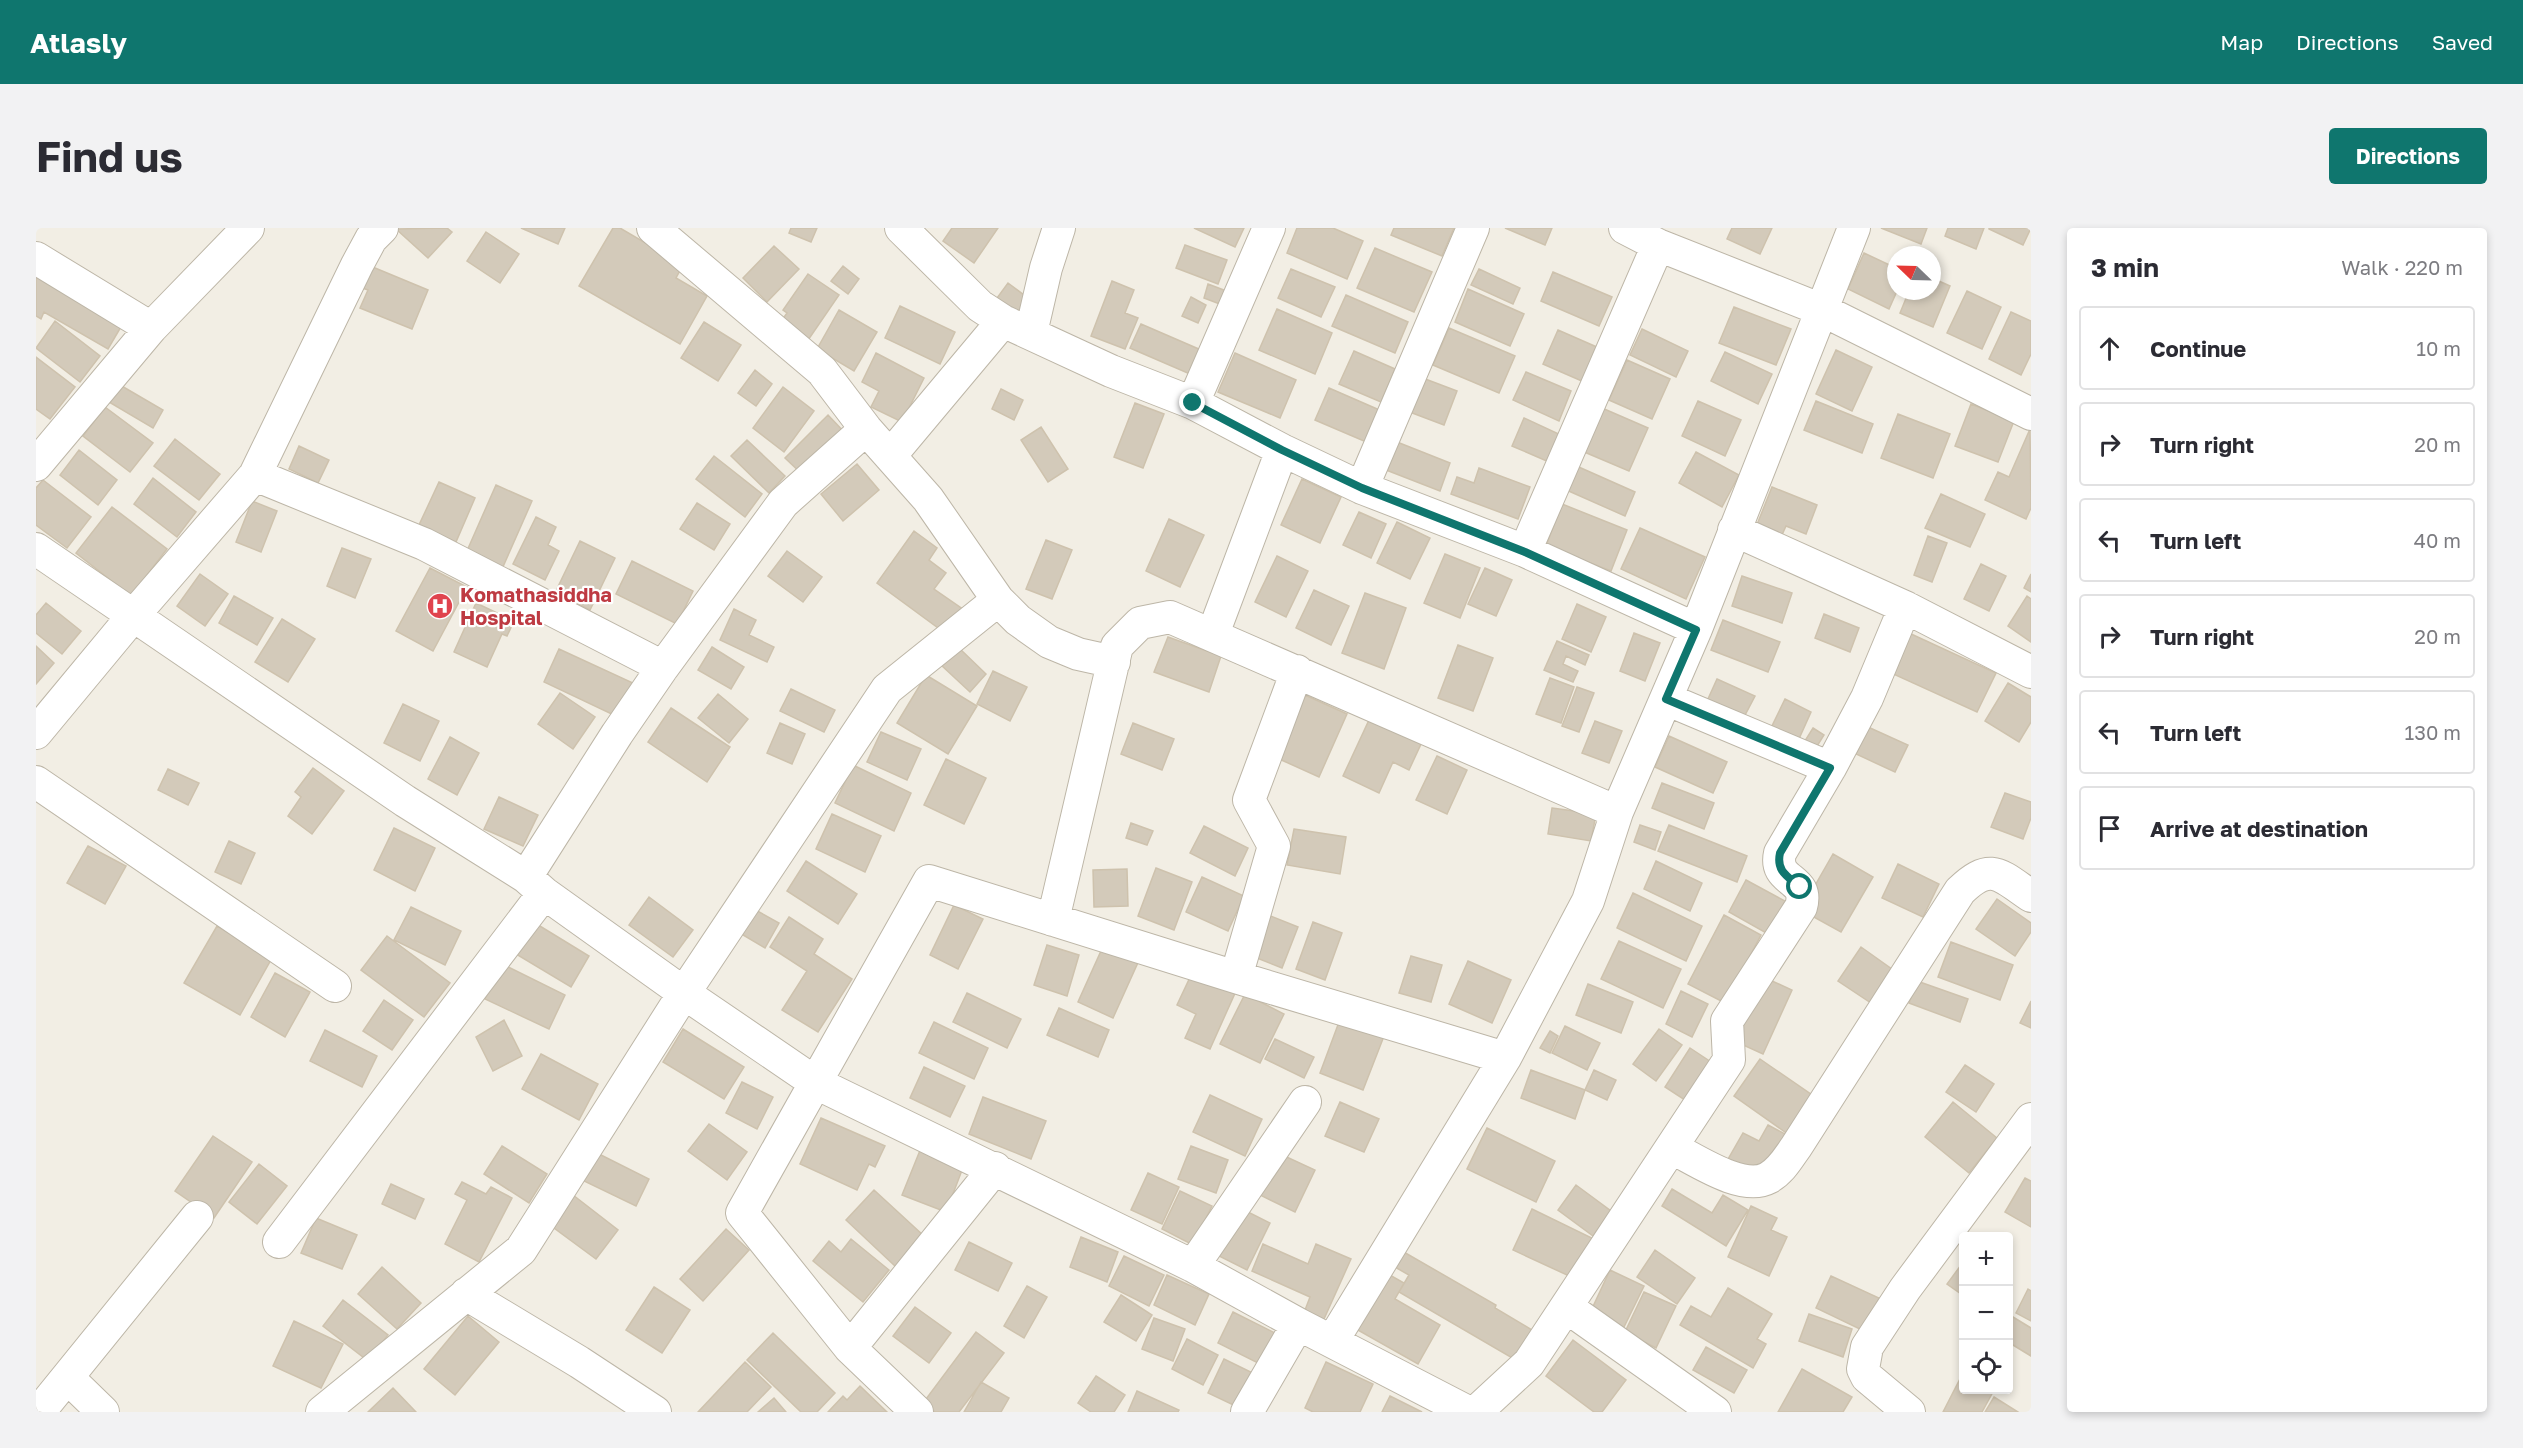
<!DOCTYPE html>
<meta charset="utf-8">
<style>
body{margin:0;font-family:"Golos Text",sans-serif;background:#f2f2f3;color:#2b2b33}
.controls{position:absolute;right:18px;bottom:18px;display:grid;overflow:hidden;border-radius:6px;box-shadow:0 3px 9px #0003}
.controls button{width:54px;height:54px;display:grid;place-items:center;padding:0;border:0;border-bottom:2px solid #e1e1e2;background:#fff;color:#2b2b33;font:30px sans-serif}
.compass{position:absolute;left:1851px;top:18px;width:54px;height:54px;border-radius:50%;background:#fff;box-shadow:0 3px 9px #0003;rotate:293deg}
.stop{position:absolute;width:18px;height:18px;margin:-14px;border:4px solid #0f766e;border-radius:50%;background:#fff}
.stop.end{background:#0f766e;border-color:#fff;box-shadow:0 2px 6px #0008}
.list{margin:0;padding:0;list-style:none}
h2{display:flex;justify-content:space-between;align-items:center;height:78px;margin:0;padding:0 24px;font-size:26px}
h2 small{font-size:20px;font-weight:400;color:#7c7c81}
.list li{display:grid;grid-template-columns:39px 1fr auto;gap:18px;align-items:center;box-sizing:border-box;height:84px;margin:0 12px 12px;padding:0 12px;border:2px solid #e1e1e2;border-radius:6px}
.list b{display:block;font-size:22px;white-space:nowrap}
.list em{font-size:20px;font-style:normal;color:#7c7c81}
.icon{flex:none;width:33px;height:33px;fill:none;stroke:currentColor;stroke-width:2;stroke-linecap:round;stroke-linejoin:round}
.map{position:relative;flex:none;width:1995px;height:1184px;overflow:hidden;border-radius:6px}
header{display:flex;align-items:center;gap:36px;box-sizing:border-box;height:84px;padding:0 30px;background:#0f766e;color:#fff}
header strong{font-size:28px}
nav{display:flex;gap:33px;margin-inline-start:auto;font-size:21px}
.intro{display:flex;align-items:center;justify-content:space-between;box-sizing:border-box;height:144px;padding:0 36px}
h1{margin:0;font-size:42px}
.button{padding:15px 27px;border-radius:6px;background:#0f766e;color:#fff;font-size:21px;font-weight:700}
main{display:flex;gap:36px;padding:0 36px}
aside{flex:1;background:#fff;border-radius:6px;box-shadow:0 3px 9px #0003}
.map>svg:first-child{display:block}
.building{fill:#d3caba;stroke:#cec2ad;stroke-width:1.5}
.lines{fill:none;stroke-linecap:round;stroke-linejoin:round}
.minor-casing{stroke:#bdb6a7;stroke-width:34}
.minor{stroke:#fff;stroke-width:32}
.route{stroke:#0f766e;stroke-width:8}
.labels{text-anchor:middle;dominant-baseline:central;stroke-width:4.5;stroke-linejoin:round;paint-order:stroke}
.health-label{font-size:20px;font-weight:bold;fill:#be3a42;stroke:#fff;text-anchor:start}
</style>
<header>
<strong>Atlasly</strong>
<nav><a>Map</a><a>Directions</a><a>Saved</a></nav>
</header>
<div class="intro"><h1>Find us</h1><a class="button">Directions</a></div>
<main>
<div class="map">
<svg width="1995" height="1184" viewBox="0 0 1995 1184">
<rect width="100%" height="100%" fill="#f2eee4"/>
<path class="building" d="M411 0 416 4 392 30 360 1Z
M485 0H529L522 16Z
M577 0H584L647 37 640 50 671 68 644 116 543 58Z
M755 0H781L775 14 753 5Z
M916 0H962L938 35 907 13Z
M1158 0H1208L1199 19Z
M1261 0H1297L1327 13 1311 51 1251 25Z
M1358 0H1418L1406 28 1355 7Z
M1469 0H1516L1509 17Z
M1696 0H1736L1724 26 1691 11Z
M1845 0H1891L1885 16Z
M1912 0H1948L1940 21 1909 8Z
M1995 0 1987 17 1953 1V0Z
M450 4 483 26 464 55 431 33Z
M1149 17 1191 32 1182 56 1140 40Z
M738 18 763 41 731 74 707 50Z
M1339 20 1396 44 1378 84 1321 60Z
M1828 25 1860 40 1861 63 1853 81 1812 61Z
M327 35 392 62 376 101 324 80 332 62 318 57Z
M807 38 823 51 812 66 795 53Z
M1255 41 1299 59 1285 89 1242 70Z
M1443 41 1484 60 1477 76 1435 57Z
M1517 44 1576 69 1563 98 1505 73Z
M0 46 89 92 72 121 8 84 5 91 0 88Z
M772 46 803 67 766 121 739 102 751 85 747 82Z
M1896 50 1914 58 1897 99 1864 85 1873 63H1896Z
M1076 53 1098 62 1089 85 1102 90 1089 121 1055 108Z
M972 55 1000 76 989 90 961 70Z
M1172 56 1193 64 1189 78 1168 70Z
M1432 61 1488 86 1474 118 1419 94Z
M1931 63 1965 79 1946 121 1911 105Z
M1310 67 1372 94 1359 125 1296 98Z
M1155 69 1170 77 1162 95 1146 88Z
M864 78 919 104 904 136 849 110Z
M1698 79 1755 101 1740 137 1683 115Z
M1241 81 1296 105 1279 146 1223 122Z
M803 82 841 104 818 143 781 121Z
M1975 84 1995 93V126L1985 147 1953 131Z
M19 93 64 128 44 154 0 120Z
M668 94 705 117 682 153 645 130Z
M1105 96 1165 122 1154 146 1094 120Z
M1413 100 1479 128 1463 165 1397 137Z
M1606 101 1652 123 1640 149 1594 127Z
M1522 102 1563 120 1548 154 1507 136Z
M1800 122 1836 139 1816 183 1780 166Z
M1318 123 1359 141 1345 174 1303 156Z
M1689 124 1736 146 1722 176 1675 153Z
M840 125 888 150 866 194 835 179 843 163 826 154Z
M1199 125 1260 152 1244 190 1182 164Z
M0 129 39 159 14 191 0 181Z
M1591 132 1634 151 1616 191 1573 172Z
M719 142 736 156 720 178 702 165Z
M1490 144 1535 163 1523 193 1477 172Z
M1384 149 1421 163 1408 197 1371 183Z
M84 157 127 182 117 200 73 174Z
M747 159 778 183 748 224 717 200Z
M1293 160 1348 184 1335 216 1279 192Z
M965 161 987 172 978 192 956 181Z
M1662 173 1705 192 1689 228 1646 208Z
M1780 173 1837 196 1826 225 1768 202Z
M1099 175 1128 186 1107 240 1078 229Z
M1935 176 1978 193 1962 234 1919 218Z
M69 179 117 215 94 244 47 208Z
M1566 180 1612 200 1593 243 1546 223Z
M1862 186 1914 206 1897 250 1845 230Z
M792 187 811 207 769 249 749 230Z
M1488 190 1525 207 1513 234 1476 218Z
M1005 199 1032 241 1012 254 985 212Z
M1994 201 1995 280 1990 291 1949 272 1962 244 1973 249Z
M139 211 184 246 163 272 118 238Z
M711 212 749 248 733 265 695 228Z
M1356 212 1414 235 1404 263 1345 240Z
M263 218 293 232 282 255 253 241Z
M43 222 81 252 62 277 24 247Z
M1660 224 1703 247 1686 279 1643 255Z
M678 228 726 266 709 289 660 251Z
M821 236 843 262 807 293 785 266Z
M1536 236 1599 264 1589 288 1526 260Z
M1443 240 1494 259 1482 291 1415 266 1421 249 1438 255Z
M117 250 160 284 141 309 98 276Z
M1266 251 1305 269 1284 315 1245 297Z
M7 252 55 289 31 320 0 297V260Z
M403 254 439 270 420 314 383 297Z
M460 257 496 273 466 341 430 325Z
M1736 259 1781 277 1770 306 1750 298 1745 309 1720 299Z
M1905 266 1949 286 1934 319 1889 300Z
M216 273 241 283 225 324 200 314Z
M661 275 694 296 678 322 644 301Z
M1526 276 1591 302 1575 343 1510 318Z
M76 279 131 321 95 368 40 325Z
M1323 284 1350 296 1335 330 1307 317Z
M500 289 520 299 512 317 523 323 509 352 477 336Z
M1133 291 1168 307 1144 359 1110 343Z
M1361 294 1394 310 1374 351 1341 335Z
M1604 300 1669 329 1650 371 1585 341Z
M878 303 901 320 893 332 910 345 898 361 931 384 913 408 841 355Z
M1892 308 1911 315 1896 354 1878 347Z
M1010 312 1036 322 1016 371 990 361Z
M544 313 579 330 554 382 519 365Z
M306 320 335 331 319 370 291 358Z
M751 323 786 349 767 374 732 348Z
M1409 326 1444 340 1424 390 1388 375Z
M1241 328 1272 343 1250 389 1219 374Z
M596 333 657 363 641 396 580 366Z
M1945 336 1970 348 1953 383 1928 371Z
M394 340 431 359 397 423 360 403Z
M1449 340 1476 352 1460 388 1432 376Z
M164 346 192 366 169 398 141 378Z
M1995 346V364L1988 360Z
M1706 348 1756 365 1746 395 1696 378Z
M1278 362 1313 378 1295 417 1260 400Z
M1329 365 1370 380 1348 441 1306 425Z
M198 368 237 390 221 417 183 395Z
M1991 368 1995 371V414L1972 398Z
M10 375 45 403 26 426 0 405V387Z
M440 375 478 393 471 408 466 406 451 439 418 424Z
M1541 376 1570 389 1555 424 1526 411Z
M698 381 720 392 713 407 738 419 731 434 684 412Z
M1788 386 1823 400 1814 424 1779 410Z
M246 391 279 411 252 454 219 434Z
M1687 392 1744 414 1732 444 1675 422Z
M1598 405 1624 415 1609 453 1584 443Z
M1873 405 1960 445 1941 484 1855 445Z
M1132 409 1185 428 1173 464 1118 444Z
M1521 413 1553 427 1549 437 1530 428 1527 436 1542 443 1537 454 1508 442Z
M1422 417 1457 430 1437 483 1402 470Z
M0 418 18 435 0 456Z
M676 419 708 439 695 461 662 442Z
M922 419 950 446 934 464 905 437Z
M523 421 597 455 582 489 508 454Z
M957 443 991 459 974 493 941 476Z
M890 447 941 478 912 526 861 495Z
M1514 450 1538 459 1525 495 1500 486Z
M1681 451 1719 468 1708 489 1671 473Z
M1972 455 1995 469V494L1983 514 1949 493Z
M1541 459 1558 465 1543 504 1526 498Z
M755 461 799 482 788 504 744 483Z
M524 465 559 489 537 521 502 496Z
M682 466 712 491 693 515 662 490Z
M1269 467 1311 486 1283 549 1241 530Z
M1749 471 1775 484 1762 513 1735 500Z
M367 476 403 493 384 533 348 515Z
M635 480 694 519 671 554 612 514Z
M1333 492 1385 516 1373 542 1357 534 1343 565 1307 548Z
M1559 493 1586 503 1573 535 1546 525Z
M744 495 769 506 756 536 731 525Z
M1097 495 1138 511 1126 542 1085 526Z
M1832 499 1872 517 1859 544 1820 526Z
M1777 500 1788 507 1778 523 1767 516Z
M845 504 885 521 871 552 831 534Z
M1633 508 1691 534 1677 565 1619 539Z
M414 509 443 525 421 567 392 551Z
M1401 528 1431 542 1411 586 1380 572Z
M910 531 950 550 928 596 888 577Z
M817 537 875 565 858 603 799 575Z
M277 540 308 563 276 606 252 588 265 569 259 564Z
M132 541 163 555 152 577 122 562Z
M1626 555 1678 575 1668 601 1616 580Z
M1969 565 1995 574V590L1987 611 1955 599Z
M463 569 502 587 487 618 448 601Z
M1516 580 1560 586 1555 613 1512 606Z
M796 586 845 608 829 644 780 621Z
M1095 595 1117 603 1111 617 1090 610Z
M1604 597 1625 604 1619 622 1598 614Z
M1633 597 1711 628 1701 654 1622 623Z
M1168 598 1212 620 1199 648 1154 625Z
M358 600 399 620 379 663 338 642Z
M1258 601 1310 609 1304 646 1251 637Z
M193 613 219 625 205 656 179 644Z
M52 618 90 638 69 676 31 655Z
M1797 626 1837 649 1805 704 1765 682Z
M770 633 821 666 802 696 751 663Z
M1620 633 1666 655 1654 683 1608 661Z
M1862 636 1903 656 1887 689 1846 670Z
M1120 640 1156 654 1138 702 1102 688Z
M1091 641 1092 678 1058 679 1057 642Z
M1166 649 1208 668 1192 703 1150 684Z
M1710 652 1749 673 1732 706 1693 684Z
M1597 665 1666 698 1650 733 1581 700Z
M613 669 657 702 637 729 593 697Z
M1961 671 1995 695V704L1979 728 1940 701Z
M918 677 947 691 922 741 894 727Z
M375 679 425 703 409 737 358 712Z
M716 680 743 695 729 720 702 704Z
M1232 687 1262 699 1246 740 1216 728Z
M1688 687 1725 707 1689 775 1652 756Z
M753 689 787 711 778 726 816 751 782 804 746 782 771 743 734 719Z
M494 692 553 728 535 759 475 723Z
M1277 694 1306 705 1289 752 1260 741Z
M181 698 236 730 204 787 148 755Z
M351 708 414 755 388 789 325 742Z
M1583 713 1645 741 1627 780 1565 751Z
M1069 714 1104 730 1077 790 1042 774Z
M1915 714 1977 737 1964 772 1902 749Z
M1011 717 1043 727 1031 768 998 757Z
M1825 719 1860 744 1838 777 1802 753Z
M1375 728 1406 737 1395 774 1363 765Z
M1432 733 1475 752 1456 795 1413 776Z
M466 736 529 767 513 801 449 771Z
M1157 743 1200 763 1174 821 1149 810 1160 786 1141 777Z
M239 745 274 764 249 809 215 789Z
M1725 748 1756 762 1727 826 1696 812Z
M1881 753 1932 771 1924 794 1873 775Z
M1552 756 1597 774 1585 805 1540 787Z
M1645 763 1672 776 1656 809 1630 796Z
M931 765 985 791 971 820 917 794Z
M1209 766 1248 786 1224 835 1184 816Z
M348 772 377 792 356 822 327 803Z
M1995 773V800L1984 795Z
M1023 780 1073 802 1062 829 1011 807Z
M1306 786 1350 803 1327 862 1284 845Z
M468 792 486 828 457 843 440 809Z
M898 794 952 820 938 851 883 825Z
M1529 798 1564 815 1551 842 1516 825Z
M647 801 708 839 688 871 627 834Z
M1623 801 1646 817 1620 853 1597 836Z
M289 802 341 828 326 859 274 833Z
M1514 803 1522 808 1514 825 1504 820Z
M1239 811 1278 829 1268 850 1229 831Z
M1654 820 1681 838 1655 876 1629 859Z
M505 826 562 856 543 892 486 861Z
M1724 831 1782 871 1756 909 1698 868Z
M1929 837 1958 856 1940 884 1910 864Z
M888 839 929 858 914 889 874 870Z
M1495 842 1549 862 1539 891 1485 870Z
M1558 842 1580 852 1571 872 1549 862Z
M706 854 737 869 721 901 690 885Z
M1174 867 1226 891 1209 928 1157 904Z
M947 869 1010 893 995 931 933 906Z
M1304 874 1343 891 1328 924 1289 908Z
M1917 874 1961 910 1933 945 1889 909Z
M785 890 849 918 839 939 833 936 821 962 764 936Z
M673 896 711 924 691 952 652 923Z
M1732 897 1751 907 1727 952 1691 933 1707 905 1723 913Z
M1451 900 1519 933 1500 974 1431 941Z
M177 908 216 934 178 990 139 963Z
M466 918 511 946 493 975 448 946Z
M1155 918 1192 932 1180 965 1142 951Z
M885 920 928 937 910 984 866 967Z
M561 925 613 951 600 978 548 953Z
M1242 925 1279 942 1259 984 1222 966Z
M223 936 251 958 221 996 193 974Z
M1112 945 1143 959 1126 996 1095 982Z
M1989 950 1995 953V999L1969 984Z
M426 954 450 966 455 959 476 970 443 1034 409 1016 431 972 419 966Z
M355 956 388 971 379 991 346 976Z
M1540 957 1575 983 1557 1008 1522 982Z
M1636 961 1676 985 1687 967 1712 982 1690 1018 1626 978Z
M838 962 888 1008 860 1039 810 992Z
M1144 963 1176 978 1157 1017 1126 1001Z
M537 967 582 1002 560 1031 514 997Z
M1715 978 1741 990 1735 1002 1751 1009 1733 1048 1692 1029Z
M1206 981 1234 995 1211 1042 1183 1028Z
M1496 981 1562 1013 1544 1053 1477 1022Z
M280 990 321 1007 306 1041 265 1025Z
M690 1001 713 1022 667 1073 644 1051Z
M1045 1009 1082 1024 1071 1054 1034 1039Z
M815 1011 853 1042 827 1074 777 1033 793 1013 805 1024Z
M933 1014 976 1035 962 1063 919 1042Z
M1227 1016 1272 1036 1280 1016 1315 1031 1288 1091 1269 1082 1274 1069 1216 1043Z
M1619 1022 1659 1050 1641 1076 1601 1049Z
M1366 1023 1460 1077 1459 1080 1496 1102 1478 1131 1363 1064 1373 1047 1357 1038Z
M1088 1028 1128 1047 1113 1078 1073 1058Z
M1928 1033V1068L1911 1056Z
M346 1039 385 1075 361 1101 322 1066Z
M1574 1042 1608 1058 1587 1101 1554 1085Z
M1352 1046 1368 1055 1359 1071 1404 1097 1382 1136 1320 1101Z
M1131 1047 1173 1066 1159 1097 1118 1077Z
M1795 1048 1843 1070 1828 1103 1780 1080Z
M991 1058 1011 1069 988 1110 968 1098Z
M618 1059 654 1082 626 1125 590 1102Z
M1692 1060 1736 1086 1721 1111 1730 1116 1717 1140 1644 1097 1655 1078 1675 1089Z
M1992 1061 1995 1063V1093L1980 1085Z
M1608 1064 1640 1078 1620 1120 1589 1104Z
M1085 1067 1116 1087 1100 1113 1068 1094Z
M307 1072 352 1107 332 1133 287 1098Z
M879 1079 915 1105 893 1135 857 1108Z
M1197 1084 1247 1109 1232 1140 1182 1115Z
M1773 1086 1816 1101 1807 1129 1763 1113Z
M1972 1086 1995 1100V1128L1972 1114Z
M432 1088 463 1114 419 1167 388 1141Z
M1118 1090 1149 1101 1137 1133 1106 1121Z
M258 1093 307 1116 285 1160 237 1138Z
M940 1104 968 1125 923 1184H899L887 1175Z
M737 1105 799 1165 781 1184H765L711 1132Z
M1151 1111 1182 1127 1167 1157 1136 1141Z
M1537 1112 1590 1152 1566 1184H1558L1510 1148Z
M1670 1119 1711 1142 1698 1165 1657 1142Z
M1188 1131 1225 1149 1208 1182 1172 1165Z
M709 1134 735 1159 711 1184H662Z
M1290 1134 1337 1156 1324 1184H1277L1269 1180Z
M1766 1141 1816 1169 1807 1184H1742Z
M1927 1145 1928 1162H1958L1946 1184H1907Z
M1060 1148 1089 1167 1078 1184H1055L1042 1175Z
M945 1154 973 1170 965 1184H928Z
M824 1158 851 1184H792L807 1168 811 1172Z
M357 1160 380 1184H332Z
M1101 1163 1143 1182 1142 1184H1092Z
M1354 1168 1386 1184H1346Z
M1958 1169 1982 1184H1949Z
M738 1170 750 1184H722Z"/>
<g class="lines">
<g class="minor-casing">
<path id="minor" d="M617 0 786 143 830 201 892 271 962 372 982 392 1013 414 1042 426 1078 434
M865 0 944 78 967 93 1075 143 1157 175 1246 222 1326 260 1489 323 1660 401
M1589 0 1622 17 1786 82 1995 186
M0 30 115 100 212 0
M995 105 1010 40 1023 0
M1157 175 1233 0
M854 228 967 93
M0 237 115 100
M219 247 388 316 627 439
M1326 260 1437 0
M1698 302 1869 379 1995 444
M0 321 369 573 490 649 508 665 648 765 780 855 1157 1038 1262 1096
M1489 323 1622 17
M1177 406 1246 222
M1630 471 1794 540
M0 505 97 388 219 247 321 37 335 11 346 0
M0 554 299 758
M490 649 581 506 627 439 747 275 830 201
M1017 692 1081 418 1104 395 1134 389 1581 584
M1200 749 1238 618 1213 572 1261 443
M1636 920C1659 931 1706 964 1732 950 1745 943 1752 930 1760 919L1924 663C1955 633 1964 647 1995 668
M243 1014 508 665
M1157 1038 1269 874
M430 1066 543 1134 619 1184
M1532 1080 1679 1184
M1297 1112 1469 830 1552 673 1581 584 1660 401 1818 0
M814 1120 959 940
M32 1150 67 1184
M3 1184 161 989
M286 1184 485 1022 648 765 851 461 962 372
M881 1184 814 1120 706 985 893 653 1206 751 1469 830
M1211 1184 1262 1096 1432 1184
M1440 1184 1493 1135 1693 832 1691 793 1765 679C1774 648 1737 656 1744 625L1794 540 1831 470 1869 379
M1873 1184 1831 1149 1827 1141 1831 1119 1869 1061 1995 891"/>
</g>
<use href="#minor" class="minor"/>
</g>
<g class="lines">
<path class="route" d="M1157 175 1246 222 1326 260 1489 324 1660 402 1630 471 1794 540 1744 625C1740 643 1751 648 1764 659"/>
</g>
<defs>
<g id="hospital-disc" transform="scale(1.35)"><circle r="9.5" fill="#e0444e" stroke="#fff"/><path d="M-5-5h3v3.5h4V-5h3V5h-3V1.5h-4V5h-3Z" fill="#fff"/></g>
</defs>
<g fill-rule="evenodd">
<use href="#hospital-disc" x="404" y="378"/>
</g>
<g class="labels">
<g class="health-label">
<text x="424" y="366">Komathasiddha<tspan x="424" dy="23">Hospital</tspan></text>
</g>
</g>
</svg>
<div class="controls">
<button>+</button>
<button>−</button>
<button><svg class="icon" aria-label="locate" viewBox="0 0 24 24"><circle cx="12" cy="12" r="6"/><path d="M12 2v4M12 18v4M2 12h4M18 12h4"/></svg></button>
</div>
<svg class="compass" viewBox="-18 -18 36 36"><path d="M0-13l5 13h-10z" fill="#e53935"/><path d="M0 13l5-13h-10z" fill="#7c7c81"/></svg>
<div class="stop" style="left:1764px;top:659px"></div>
<div class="stop end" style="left:1157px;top:175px"></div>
</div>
<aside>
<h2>3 min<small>Walk · 220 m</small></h2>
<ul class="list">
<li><svg class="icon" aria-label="ahead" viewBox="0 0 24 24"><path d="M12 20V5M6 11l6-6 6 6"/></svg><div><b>Continue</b></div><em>10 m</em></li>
<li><svg class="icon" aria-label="right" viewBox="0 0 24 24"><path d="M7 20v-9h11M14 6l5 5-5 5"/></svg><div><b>Turn right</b></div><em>20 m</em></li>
<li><svg class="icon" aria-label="left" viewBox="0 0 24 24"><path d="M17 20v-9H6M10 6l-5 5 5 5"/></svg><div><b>Turn left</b></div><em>40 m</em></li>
<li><svg class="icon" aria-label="right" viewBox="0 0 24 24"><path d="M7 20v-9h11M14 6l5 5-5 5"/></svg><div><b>Turn right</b></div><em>20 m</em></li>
<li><svg class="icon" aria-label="left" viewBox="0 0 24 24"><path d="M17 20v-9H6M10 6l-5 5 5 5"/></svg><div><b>Turn left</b></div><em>130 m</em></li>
<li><svg class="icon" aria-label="arrive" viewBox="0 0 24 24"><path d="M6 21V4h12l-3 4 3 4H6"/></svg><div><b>Arrive at destination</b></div></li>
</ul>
</aside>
</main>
